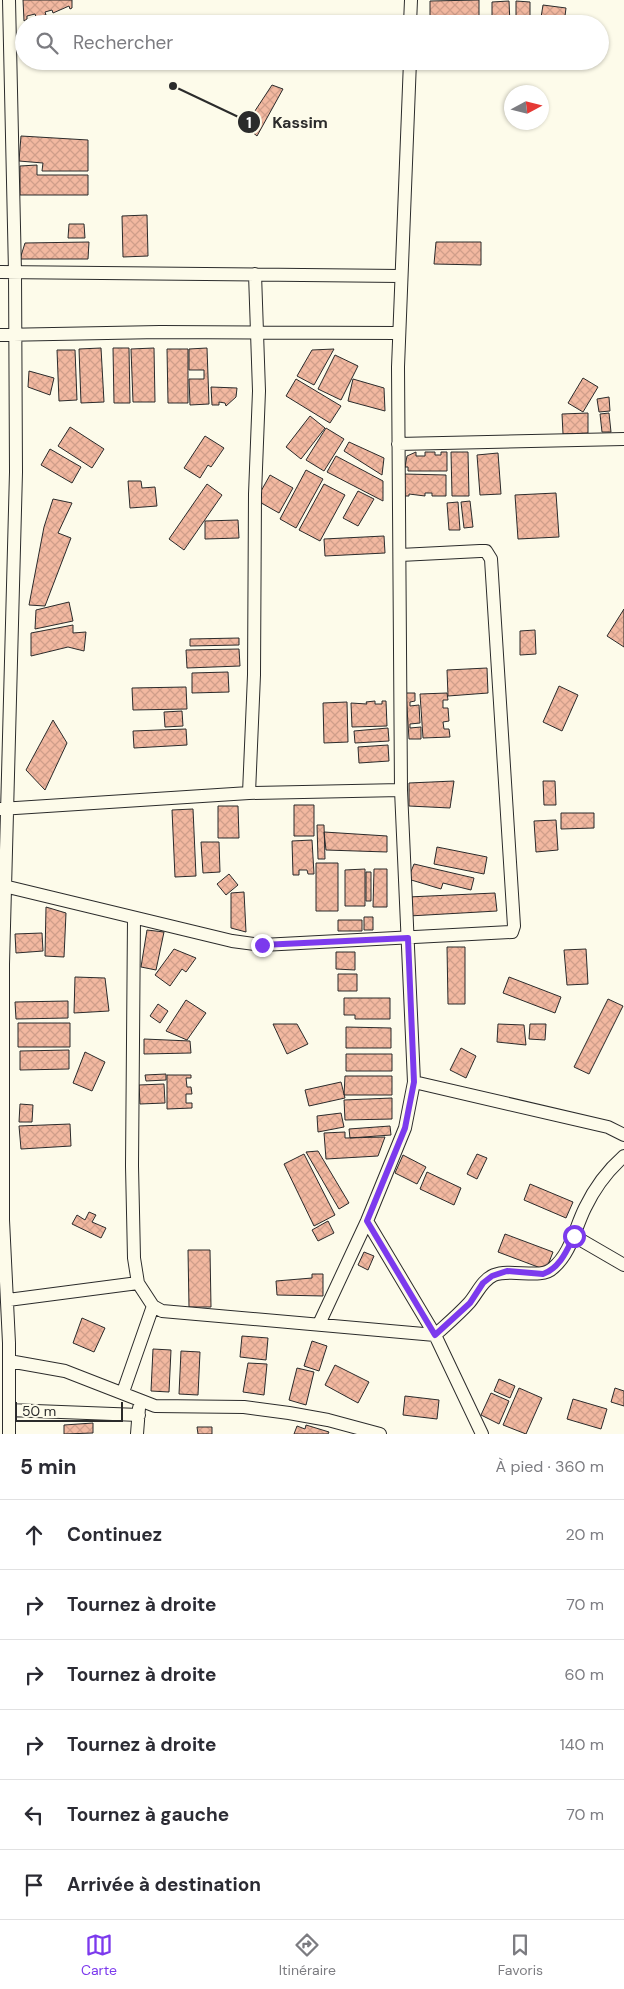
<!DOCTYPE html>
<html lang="fr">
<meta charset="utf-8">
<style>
body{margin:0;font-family:"DM Sans",sans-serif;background:#f7f7f7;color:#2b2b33}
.compass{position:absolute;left:504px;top:85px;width:45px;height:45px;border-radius:50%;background:#fff;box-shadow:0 1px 4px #0004;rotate:83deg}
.scale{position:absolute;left:15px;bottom:12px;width:108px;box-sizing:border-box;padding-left:5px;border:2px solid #2b2b2b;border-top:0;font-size:14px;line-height:18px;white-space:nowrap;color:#2b2b2b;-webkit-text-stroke:4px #fdfbea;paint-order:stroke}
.stop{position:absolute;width:15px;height:15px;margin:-11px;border:4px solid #7c3aed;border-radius:50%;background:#fff}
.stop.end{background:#7c3aed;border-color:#fff;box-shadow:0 1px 5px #0008}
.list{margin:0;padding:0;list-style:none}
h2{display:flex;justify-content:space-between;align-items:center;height:65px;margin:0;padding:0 20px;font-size:21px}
h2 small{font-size:16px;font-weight:400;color:#7c7c81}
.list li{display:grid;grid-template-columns:32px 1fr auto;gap:15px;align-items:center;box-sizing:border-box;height:70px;padding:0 20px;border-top:1px solid #e1e1e2}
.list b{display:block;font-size:19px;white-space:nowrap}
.list em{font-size:16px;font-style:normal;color:#7c7c81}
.icon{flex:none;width:28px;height:28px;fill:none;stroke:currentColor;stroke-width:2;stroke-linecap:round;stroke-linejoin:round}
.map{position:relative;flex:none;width:624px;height:1434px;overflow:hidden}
.search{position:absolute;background:#fff;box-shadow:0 1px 4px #0004;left:15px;right:15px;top:15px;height:55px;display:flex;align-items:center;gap:12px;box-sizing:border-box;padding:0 18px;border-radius:28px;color:#7c7c81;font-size:19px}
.sheet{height:485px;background:#fff}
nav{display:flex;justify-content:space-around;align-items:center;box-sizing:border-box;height:70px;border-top:1px solid #e1e1e2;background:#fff;font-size:14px;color:#7c7c81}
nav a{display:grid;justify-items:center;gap:2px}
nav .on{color:#7c3aed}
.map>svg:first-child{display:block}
.building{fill:url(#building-cross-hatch);stroke:#2b2b2b}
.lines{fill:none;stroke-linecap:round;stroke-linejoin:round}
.minor-casing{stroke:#2b2b2b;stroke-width:14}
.minor{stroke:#fdfbea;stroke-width:12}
.route{stroke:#7c3aed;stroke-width:6}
.leader{fill:none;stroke:#2b2b2b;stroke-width:2}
.callout-dot{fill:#2b2b2b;stroke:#fdfbea;stroke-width:2}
.mark-label{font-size:15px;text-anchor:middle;font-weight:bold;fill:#fff}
.callout-label{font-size:16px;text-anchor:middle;font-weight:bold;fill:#2b2b2b;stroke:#fdfbea;stroke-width:4;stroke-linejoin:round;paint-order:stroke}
</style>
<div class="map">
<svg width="624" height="1434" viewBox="0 0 624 1434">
<defs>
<pattern id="building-cross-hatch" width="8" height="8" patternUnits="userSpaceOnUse" patternTransform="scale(1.25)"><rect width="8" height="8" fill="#f2b8a0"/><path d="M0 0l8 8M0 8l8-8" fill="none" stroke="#d09e8a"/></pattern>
</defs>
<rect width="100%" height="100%" fill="#fdfbea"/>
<path class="building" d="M23 0H72V8L70 9 69 6 53 13 52 10 45 12 46 15 36 17 35 14 27 16V19L24 21Z
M479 0V24H430V1Z
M509 1 510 24H492V2Z
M516 1 530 2V24H516Z
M543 5 566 8 564 24H540Z
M30 61H61L60 67Z
M272 85 283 89 257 136 245 126Z
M21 136 88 140V171H42L43 163 19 161Z
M37 165V175H88V195H20V166Z
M147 215 148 256 123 257 122 216Z
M69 224H84L85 238H68Z
M89 242 88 259H20L25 243Z
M436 242H481V265L434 264Z
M101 348 104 402 81 403 79 349Z
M113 348H129L130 403H114Z
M154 348 155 402H133L131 349Z
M207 348 209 404 190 405 189 379H204V370H189V349Z
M167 349H188V403H168Z
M334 349 314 385 297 376 312 350Z
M57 350H75L77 400 59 401Z
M335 355 358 366 341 400 318 389Z
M29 371 54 378 50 395 28 387Z
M583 378 598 387 583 412 568 403Z
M296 379 341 406 330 423 286 396Z
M353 379 384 388 385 411 348 401Z
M211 387 237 388 236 397 226 406 225 403 219 402V405H212Z
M609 397 610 411 599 412 597 399Z
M588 413V433L563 434 562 414Z
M609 413 611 432H602L600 414Z
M310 416 325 428 301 459 286 447Z
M70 427 104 449 92 468 58 446Z
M326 428 344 439 324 471 306 460Z
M205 436 224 448 211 467 208 465 200 478 184 468Z
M349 442 384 458 382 475 344 451Z
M50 449 81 467 72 483 41 465Z
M416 452V456H425V452H435V455H441V452H447V471H408V467H405L407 456Z
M451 452H468L469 496H452Z
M498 453 501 494 480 495 477 455Z
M336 456 383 481V501L327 472Z
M306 470 323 479 296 528 280 519Z
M404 474 446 475V496H432V493H425V496L409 494V496H403Z
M270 475 293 488 279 513 256 500Z
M128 481H141L142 488 155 487 157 506 130 508Z
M207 484 222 495 184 550 169 539Z
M324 484 345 495 320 541 299 530Z
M358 491 374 499 358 526 343 518Z
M556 493 559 537 518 539 515 495Z
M53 499 72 503 58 533 71 538 45 606 29 605 44 527Z
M470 501 473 527 464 528 461 502Z
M458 502 460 530H449L447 503Z
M238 520 239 538 205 539V521Z
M384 536 385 553 325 556 324 539Z
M69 602 73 621 35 629 36 610Z
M624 609V647L607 636Z
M73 625V633L86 632 84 651 68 647 31 656V633Z
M535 630 536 654 520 655V631Z
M239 638V645L190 646V639Z
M239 649 240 666 187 668 186 650Z
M487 668 488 693 448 696 447 670Z
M228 672 229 692 192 693V673Z
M559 686 578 695 562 731 543 722Z
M186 687 187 709 133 710 132 688Z
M406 693H415V701L410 702V706L419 705 420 723 410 724V728L421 727V739H409Z
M447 693 448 700H443V708H448L449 721 443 722 444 729H449L450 737 423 738 420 694Z
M375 701V704H382V701H386L387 726 352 727 351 703 367 704 366 702Z
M347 702 348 742 324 743 323 703Z
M182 711 183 726 165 727 164 712Z
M53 720 67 743 45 790 26 770Z
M388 728 389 741 355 743 354 731Z
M186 729 187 745 134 748 133 731Z
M388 745 389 761 359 763 358 747Z
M454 781 450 808 409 806V783Z
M543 781H555L556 805H544Z
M294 805H314V836H294Z
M218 806H238L239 838H218Z
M193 809 196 876 175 877 172 810Z
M561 813H594V828L561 829Z
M556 820 558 850 536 852 534 821Z
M317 825H324L325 859H318Z
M324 832 387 836V852L326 850Z
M312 840 314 874H308L307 870H299V875H293L292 841Z
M201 842H219L220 872 203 873Z
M437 847 487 857 484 874 434 864Z
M316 863H338V911H316Z
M414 864 474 878 471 890 443 883 441 889 408 879Z
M365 869V906H345V870Z
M374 869H387V907H373Z
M366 872H371V901H366Z
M229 874 238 885 226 895 217 884Z
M244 892 246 932 231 928V893Z
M495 893 497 911 409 916 408 897Z
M46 907 66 913 64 957 45 956Z
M364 917H373V930H364Z
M338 920H362V931H338Z
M147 930 164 932 156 970 141 967Z
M42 933 43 951 16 953 15 934Z
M447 947H465V1004H448Z
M174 949 196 958 186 972 182 969 170 986 155 975Z
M586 949 588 984 567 985 564 950Z
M336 952H355V970L336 969Z
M338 974H357V991H338Z
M75 977 105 978 109 1011 74 1013Z
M509 977 561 997 555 1013 503 993Z
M344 998H390V1019H355V1015H344Z
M608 999 623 1006 589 1074 574 1067Z
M186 1000 206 1013 187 1040 166 1031Z
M68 1001V1018L16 1019 15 1002Z
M158 1004 168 1011 160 1023 150 1016Z
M18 1023H70V1047H18Z
M273 1024H297L308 1044 287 1054Z
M498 1024 524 1025 526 1045 497 1042Z
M530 1024H546L545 1040 529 1039Z
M346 1027 391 1028V1048H346Z
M144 1039 190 1041 191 1053 144 1054Z
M461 1048 476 1056 466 1078 450 1070Z
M69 1050V1069L20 1070V1051Z
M85 1052 105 1062 92 1091 73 1083Z
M346 1054H392V1071H346Z
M166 1074V1080L146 1081 145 1075Z
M167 1075H191V1078H186L187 1087H191L192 1094H186V1103H192V1108L167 1109Z
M345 1076H392V1095H344Z
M341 1082 345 1098 309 1106 305 1090Z
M164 1084 165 1103 140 1104 139 1085Z
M392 1098V1119L345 1120 344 1100Z
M20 1104 33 1105 32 1122H19Z
M341 1113 344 1127 318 1132 317 1116Z
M70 1124 71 1146 21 1149 19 1126Z
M390 1126 391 1135 350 1138 349 1129Z
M345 1132V1138L385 1137 378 1156 326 1159 324 1133Z
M318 1151 349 1203 339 1209 306 1152Z
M304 1154 335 1215 314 1226 284 1164Z
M477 1154 487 1158 477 1179 467 1174Z
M403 1155 426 1167 417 1184 395 1173Z
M427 1172 461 1188 454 1205 420 1189Z
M530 1184 573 1202 566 1218 524 1200Z
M89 1212 96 1215 92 1222 106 1228 101 1238 72 1224 77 1215 85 1220Z
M328 1221 334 1233 318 1241 312 1230Z
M505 1234 553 1252 546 1270 498 1252Z
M188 1250H210L211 1307H189Z
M364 1252 374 1256 368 1270 358 1265Z
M312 1274H323V1296L277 1295 276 1281 312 1278Z
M82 1318 105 1328 94 1352 73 1343Z
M242 1336 268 1338 266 1360 240 1357Z
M312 1341 327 1346 319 1371 304 1366Z
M153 1349 171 1350 169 1392 151 1391Z
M181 1351 200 1352 198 1395 179 1394Z
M248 1363 267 1364 264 1395 243 1392Z
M335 1365 369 1382 358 1403 325 1385Z
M297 1368 314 1372 306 1405 289 1400Z
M499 1379 515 1386 510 1398 494 1391Z
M519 1388 542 1398 526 1434 503 1425Z
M615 1388 624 1391V1406L611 1402Z
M491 1393 509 1401 499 1424 481 1415Z
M405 1396 439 1400 437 1419 403 1415Z
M573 1399 607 1409 601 1429 567 1419Z
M93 1423V1433L64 1434V1425Z
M306 1425 329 1432 328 1434H294L297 1426 305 1429Z
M197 1427H212V1434H198Z"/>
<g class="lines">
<g class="minor-casing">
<path id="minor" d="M410 24 411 0
M0 272 400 276
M0 335 160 332 398 333
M398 444 624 439
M249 793 401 790
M0 809 249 793 254 675 255 494 259 391 255 274
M4 886 232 941 262 945 512 932 514 926 491 559 486 551H480L400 555
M134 918 132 1166 134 1258 138 1283 153 1306 162 1311 435 1335C446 1325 458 1315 469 1303 477 1294 482 1280 494 1275 512 1268 541 1280 553 1268 571 1253 575 1228 585 1208 595 1187 607 1171 624 1156
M414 1082 608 1127 624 1135
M367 1221 435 1335 482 1434
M574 1236 624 1265
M8 1300 138 1283
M319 1324 367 1221 405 1128 414 1082 401 790 398 367 410 61
M9 1361 65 1371 155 1406 244 1407 289 1413 328 1420 380 1434
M123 1392 153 1306
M9 1410 139 1415
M9 1434V1343L3 1220V964L16 472 15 272 9 0
M137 1434 139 1408"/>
</g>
<use href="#minor" class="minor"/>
</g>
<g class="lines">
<path class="route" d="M262 945 408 938 414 1082 405 1128 367 1221 435 1335 470 1303 483 1283 492 1276 507 1271 543 1274C560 1268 567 1250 574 1236"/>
</g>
<path class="leader" d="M173 86L249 122"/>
<g class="callout-dot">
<circle cx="173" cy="86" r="5"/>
<circle cx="249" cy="122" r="12"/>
</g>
<g class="mark-label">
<text x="249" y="128">1</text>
</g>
<g class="callout-label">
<text x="300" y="128">Kassim</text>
</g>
</svg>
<svg class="compass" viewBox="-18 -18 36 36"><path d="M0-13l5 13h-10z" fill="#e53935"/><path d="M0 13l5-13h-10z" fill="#7c7c81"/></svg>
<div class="scale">50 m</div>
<div class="stop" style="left:574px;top:1236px"></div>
<div class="stop end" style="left:262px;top:945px"></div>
<div class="search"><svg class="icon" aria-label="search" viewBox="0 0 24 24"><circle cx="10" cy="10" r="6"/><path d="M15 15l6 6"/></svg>Rechercher</div>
</div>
<section class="sheet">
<h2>5 min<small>À pied · 360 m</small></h2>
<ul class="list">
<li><svg class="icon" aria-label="ahead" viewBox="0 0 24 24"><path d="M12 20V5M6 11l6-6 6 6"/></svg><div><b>Continuez</b></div><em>20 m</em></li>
<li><svg class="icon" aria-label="right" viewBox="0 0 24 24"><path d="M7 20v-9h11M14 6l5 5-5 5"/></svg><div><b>Tournez à droite</b></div><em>70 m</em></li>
<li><svg class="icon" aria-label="right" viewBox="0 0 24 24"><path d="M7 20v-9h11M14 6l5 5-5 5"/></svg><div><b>Tournez à droite</b></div><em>60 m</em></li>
<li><svg class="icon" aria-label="right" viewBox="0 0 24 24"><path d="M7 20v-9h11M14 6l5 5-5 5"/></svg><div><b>Tournez à droite</b></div><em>140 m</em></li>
<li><svg class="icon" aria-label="left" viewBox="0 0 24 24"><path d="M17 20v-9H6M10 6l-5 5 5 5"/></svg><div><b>Tournez à gauche</b></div><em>70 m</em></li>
<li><svg class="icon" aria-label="arrive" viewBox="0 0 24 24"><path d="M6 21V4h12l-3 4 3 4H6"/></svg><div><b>Arrivée à destination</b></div></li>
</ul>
</section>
<nav>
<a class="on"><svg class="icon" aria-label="map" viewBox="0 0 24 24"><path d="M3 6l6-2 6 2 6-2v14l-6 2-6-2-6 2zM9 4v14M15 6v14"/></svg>Carte</a>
<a><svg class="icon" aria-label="directions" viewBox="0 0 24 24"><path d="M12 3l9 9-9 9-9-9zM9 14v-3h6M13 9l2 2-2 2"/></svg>Itinéraire</a>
<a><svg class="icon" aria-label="saved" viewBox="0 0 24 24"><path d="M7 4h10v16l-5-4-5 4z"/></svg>Favoris</a>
</nav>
